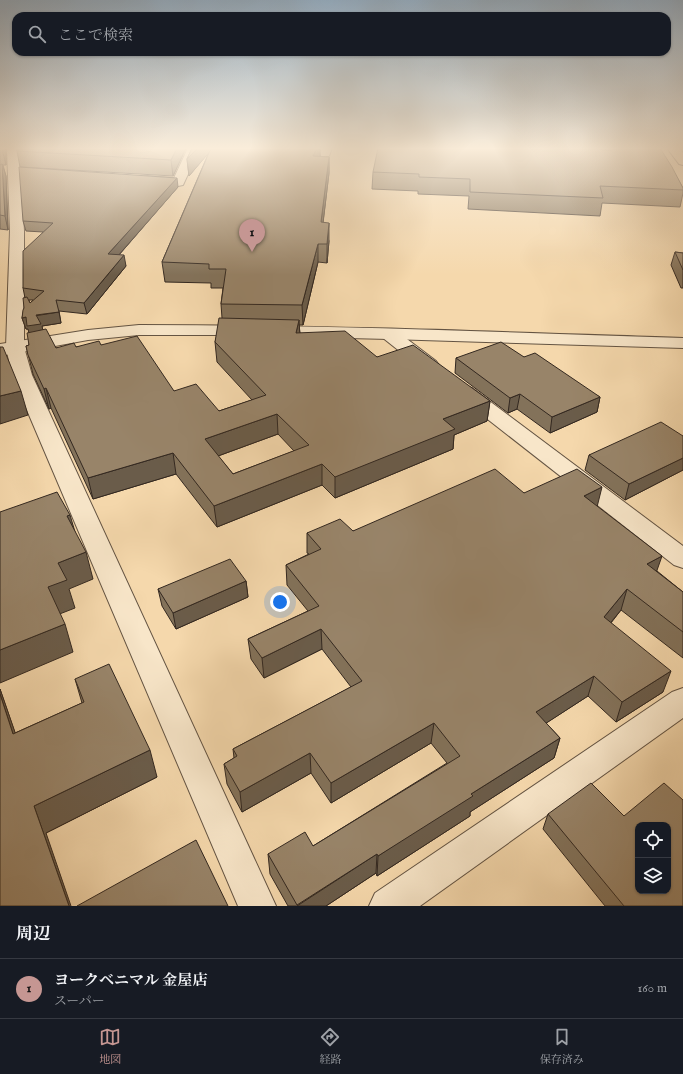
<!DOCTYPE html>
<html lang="ja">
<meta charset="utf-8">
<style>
body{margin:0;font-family:"IM FELL English","Noto Serif JP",serif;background:#242831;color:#f1f3f6}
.controls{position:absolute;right:12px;bottom:12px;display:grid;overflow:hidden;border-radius:8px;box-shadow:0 1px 3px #0004}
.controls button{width:36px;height:36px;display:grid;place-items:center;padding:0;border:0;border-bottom:1px solid #363941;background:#171b24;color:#f1f3f6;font:20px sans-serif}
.you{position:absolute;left:280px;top:602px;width:14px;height:14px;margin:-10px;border:3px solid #fff;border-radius:50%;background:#1a73e8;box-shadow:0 0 0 6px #1a73e833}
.badge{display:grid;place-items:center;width:26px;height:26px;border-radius:50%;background:#c59692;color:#111;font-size:13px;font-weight:700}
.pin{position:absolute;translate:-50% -33px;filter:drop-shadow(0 1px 2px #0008)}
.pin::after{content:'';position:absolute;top:21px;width:14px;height:12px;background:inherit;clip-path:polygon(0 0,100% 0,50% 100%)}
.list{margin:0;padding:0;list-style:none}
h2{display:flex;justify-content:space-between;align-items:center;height:52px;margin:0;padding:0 16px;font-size:17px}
h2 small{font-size:13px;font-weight:400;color:#9ea1a6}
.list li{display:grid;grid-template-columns:26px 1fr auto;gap:12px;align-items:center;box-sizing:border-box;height:60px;padding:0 16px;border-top:1px solid #363941}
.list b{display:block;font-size:15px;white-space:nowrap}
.list p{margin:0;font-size:13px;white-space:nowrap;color:#9ea1a6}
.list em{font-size:13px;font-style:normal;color:#9ea1a6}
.icon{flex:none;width:22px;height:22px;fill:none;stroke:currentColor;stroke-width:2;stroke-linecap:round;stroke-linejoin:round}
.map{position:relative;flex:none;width:683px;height:906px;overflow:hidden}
.search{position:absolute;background:#171b24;box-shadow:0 1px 3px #0004;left:12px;right:12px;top:12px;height:44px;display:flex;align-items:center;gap:10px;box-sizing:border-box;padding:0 14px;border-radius:12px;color:#9ea1a6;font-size:15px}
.sheet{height:112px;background:#171b24}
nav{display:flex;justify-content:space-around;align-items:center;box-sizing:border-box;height:56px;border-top:1px solid #363941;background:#171b24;font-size:11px;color:#9ea1a6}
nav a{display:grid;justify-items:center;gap:2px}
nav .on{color:#c59692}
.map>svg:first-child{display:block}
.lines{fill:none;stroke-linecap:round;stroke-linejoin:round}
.minor-casing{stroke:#645443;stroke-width:2}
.tertiary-casing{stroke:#645443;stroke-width:2}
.trunk-casing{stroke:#332820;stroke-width:2}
.minor{fill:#f8e6c9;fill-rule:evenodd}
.tertiary{fill:#f8e6c9;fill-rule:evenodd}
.trunk{fill:#f5d8ac;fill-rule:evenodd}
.wall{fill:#83725a;stroke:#332820;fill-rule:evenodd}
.shaded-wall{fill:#6a5c4a;stroke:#332820}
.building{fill:#988469;stroke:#332820;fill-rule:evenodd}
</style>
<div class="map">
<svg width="683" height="906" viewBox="0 0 683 906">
<rect width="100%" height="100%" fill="#f5d8ac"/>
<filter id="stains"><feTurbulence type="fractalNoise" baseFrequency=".005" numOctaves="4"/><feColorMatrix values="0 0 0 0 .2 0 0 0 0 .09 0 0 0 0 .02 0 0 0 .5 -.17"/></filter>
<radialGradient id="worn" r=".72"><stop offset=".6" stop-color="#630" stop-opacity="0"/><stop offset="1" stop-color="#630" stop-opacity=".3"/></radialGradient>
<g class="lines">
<g class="minor-casing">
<path id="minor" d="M7 148H19L24 231V347L32 375 276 906H238L12 375 6 347 10 231Z
M188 148H200L183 185 178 186 142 183 141 180 142 177 147 176 174 178Z
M320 148H332L329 156H321L319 153Z
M389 329 395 330 436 361 439 365 436 369 429 371 422 369 383 338 380 334 383 330Z
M465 386 472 388 683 546V568L674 565 458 396 455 392 458 388Z
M683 688V718L420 906H369L375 893 672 692Z"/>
</g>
<g class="tertiary-casing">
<path id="tertiary" d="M139 325C320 325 502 332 683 338V348L389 339 219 335H139L88 340 0 356V344L88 330Z"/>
</g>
<g class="trunk-casing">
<path id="trunk" d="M667 148H679L683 153V165L679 164Z"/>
</g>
<use href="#minor" class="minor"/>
<use href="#tertiary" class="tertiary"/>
<use href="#trunk" class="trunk"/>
</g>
<path class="wall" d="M0 148H6V165H3L6 176 8 230 0 229Z
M17 148H186L173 176 20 167 17 151Z
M192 148H320V157H329V173L323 222 329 241 327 263 318 262 303 325H299L300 333 377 357 490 401 487 421 454 435 453 449 335 498 322 485 217 527 176 474 93 499 51 408 49 409 33 374 26 346 29 345V332L28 329H26L22 318 24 308 25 298 23 288 43 232 26 231 23 221 178 187 119 255 126 266 87 314 59 311 61 323 42 326V330L56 348 76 347 101 345 174 391 219 411 252 400 217 362 215 342 222 318 221 304 223 288H211V283L165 282 162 262 209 152 189 176 187 159ZM29 300H33L30 303ZM278 434 294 451 233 474 218 456Z
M604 148H660L683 188V193L680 207 602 203 600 216 468 209 469 196 418 194V191L372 189 373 172 605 150Z
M675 252 683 253V288H681L671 265Z
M524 357 600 397 597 412 550 433 517 409 508 413 455 373 456 358Z
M683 436V470L625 500 585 470 589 455Z
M524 493 597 507 657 571 683 592V658L621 610 611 623 663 692 616 722 588 696 546 723 560 738 554 758 470 812V816L377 876 376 873 326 906H288L270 874 268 854 313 846 447 763 431 743 331 803 311 773 242 812 227 784 224 764 234 758 233 749 351 687 322 649 264 678 251 659 248 639 308 611 287 585 286 565 309 554 307 553V533L353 531Z
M246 581 248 597 176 629 162 606 158 589Z
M75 679 157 777 46 833 0 906V689L15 733 82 703Z
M548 814 624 816 683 906H605L543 829Z"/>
<path class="shaded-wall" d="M2 148H6V165L2 149Z
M177 148H186L173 176 171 160Z
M198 148H213L189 176 187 159Z
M317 148H320V157L313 156Z
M329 157V173L321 240V222Z
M2 164 6 176 8 230 5 216Z
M177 178 178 187 110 265 108 254Z
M329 223V241L327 263V244Z
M318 244V262L303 325 302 305Z
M124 255 126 266 87 314 84 303Z
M59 312 61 323 42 326 44 336 30 338 28 329H26L22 318Z
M299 320 300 338 296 333Z
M46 388 51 408 49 409 44 389Z
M21 391 28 415 0 424V396Z
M520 394 517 409 508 413 510 398Z
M600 397 597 412 550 433 552 417Z
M490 401 487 421 454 435 453 449 335 498V477L443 419Z
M277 414 278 434 207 460 205 439Z
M173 453 176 474 93 499 88 478Z
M683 458V470L625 500 629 484Z
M322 464V485L217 527 214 506Z
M602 487 597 507 584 496Z
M70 515 78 542 67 516Z
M86 552 93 579 69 589 75 608 57 615 48 587 58 563Z
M662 556 655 576 647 564Z
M246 581 248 597 176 629 173 613Z
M627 589 621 610 598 638 604 617Z
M65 624 73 652 0 683V650Z
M321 629 322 649 264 678 262 658Z
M671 671 663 692 616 722 622 702Z
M594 676 588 696 531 733 536 712Z
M0 689 25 761 13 734 0 694Z
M434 723 431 743 331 803V783Z
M560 738 554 758 470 812V816L377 876 378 856 471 794Z
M150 750 157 777 46 833 71 906H69L34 806Z
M310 753 311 773 242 812 240 792Z
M377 854 376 873 326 906H297Z"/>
<path class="building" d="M17 148H177L171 160 17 151Z
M192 148H198L187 159Z
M211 148H317L313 156 329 157 321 222 329 223 327 244H318L302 305 221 304 226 269H209V264L162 262Z
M378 148H600L602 150H612L613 148H660L672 167 683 188V190L600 186 603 198 470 192V179L419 177V174L373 172Z
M2 164 5 216 0 215V165Z
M19 167 177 178 108 254 124 255 84 303 56 300 59 312 36 315 41 324 27 326 26 317 22 318 23 310 24 308 23 298 27 297 30 303 44 291 23 288V251L53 223 23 221Z
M675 252 683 253V270Z
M219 318 299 320 296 333 345 331 377 357 413 345 490 401 443 419 455 429 335 477 322 464 214 506 173 453 88 478 46 388 44 389 28 355 26 346 29 345 27 333 46 329 56 348 74 343 76 347 99 341 101 345 137 336 174 391 196 384 219 411 266 395 215 342ZM277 414 309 445 233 474 205 439Z
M501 342 524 357 535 353 600 397 552 417 520 394 510 398 456 358Z
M0 347H3L21 391 0 396Z
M661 422 683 436V458L629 484 589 455Z
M495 469 524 493 577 469 602 487 584 496 662 556 647 564 683 592V632L627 589 604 617 671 671 622 702 594 676 536 712 560 738 471 794 473 796 378 856 377 854 297 905 268 854 305 832 313 846 460 756 434 723 331 783 310 753 240 792 224 764 237 756 233 749 362 681 321 629 262 658 248 639 319 606 286 565 321 549 307 533 340 519 353 531Z
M57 492 70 515 67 516 86 552 58 563 67 580 48 587 65 624 0 650V512Z
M230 559 246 581 173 613 158 589Z
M109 664 150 750 34 806 69 906H0V694L13 734 84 702 75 679Z
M591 783 624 816 664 783 683 800V906H624L548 814ZM638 825H668V891H638Z
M196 840 228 906H77Z"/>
<linearGradient id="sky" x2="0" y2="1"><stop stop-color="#93aabd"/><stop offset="0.54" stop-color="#faedda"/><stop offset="1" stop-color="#faedda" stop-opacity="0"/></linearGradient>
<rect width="683" height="275" fill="url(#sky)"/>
<rect width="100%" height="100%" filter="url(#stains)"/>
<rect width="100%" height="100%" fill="url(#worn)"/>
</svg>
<div class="controls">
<button><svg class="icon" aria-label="locate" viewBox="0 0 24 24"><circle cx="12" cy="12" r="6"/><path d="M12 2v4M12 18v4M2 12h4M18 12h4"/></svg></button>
<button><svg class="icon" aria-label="layers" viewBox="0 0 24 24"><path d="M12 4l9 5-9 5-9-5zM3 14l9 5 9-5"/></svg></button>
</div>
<div class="you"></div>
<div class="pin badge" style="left:252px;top:252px">1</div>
<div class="search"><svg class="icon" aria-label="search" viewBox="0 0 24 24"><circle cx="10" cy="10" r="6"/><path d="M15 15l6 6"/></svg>ここで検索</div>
</div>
<section class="sheet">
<h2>周辺<small></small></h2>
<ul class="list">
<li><span class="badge">1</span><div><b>ヨークベニマル 金屋店</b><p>スーパー</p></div><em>160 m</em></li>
</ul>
</section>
<nav>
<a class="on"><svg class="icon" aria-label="map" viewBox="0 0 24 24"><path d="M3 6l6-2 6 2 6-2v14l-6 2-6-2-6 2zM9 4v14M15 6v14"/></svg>地図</a>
<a><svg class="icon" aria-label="directions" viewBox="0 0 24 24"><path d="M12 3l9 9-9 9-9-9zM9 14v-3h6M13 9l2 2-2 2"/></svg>経路</a>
<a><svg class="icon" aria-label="saved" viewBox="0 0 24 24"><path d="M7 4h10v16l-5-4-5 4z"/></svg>保存済み</a>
</nav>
